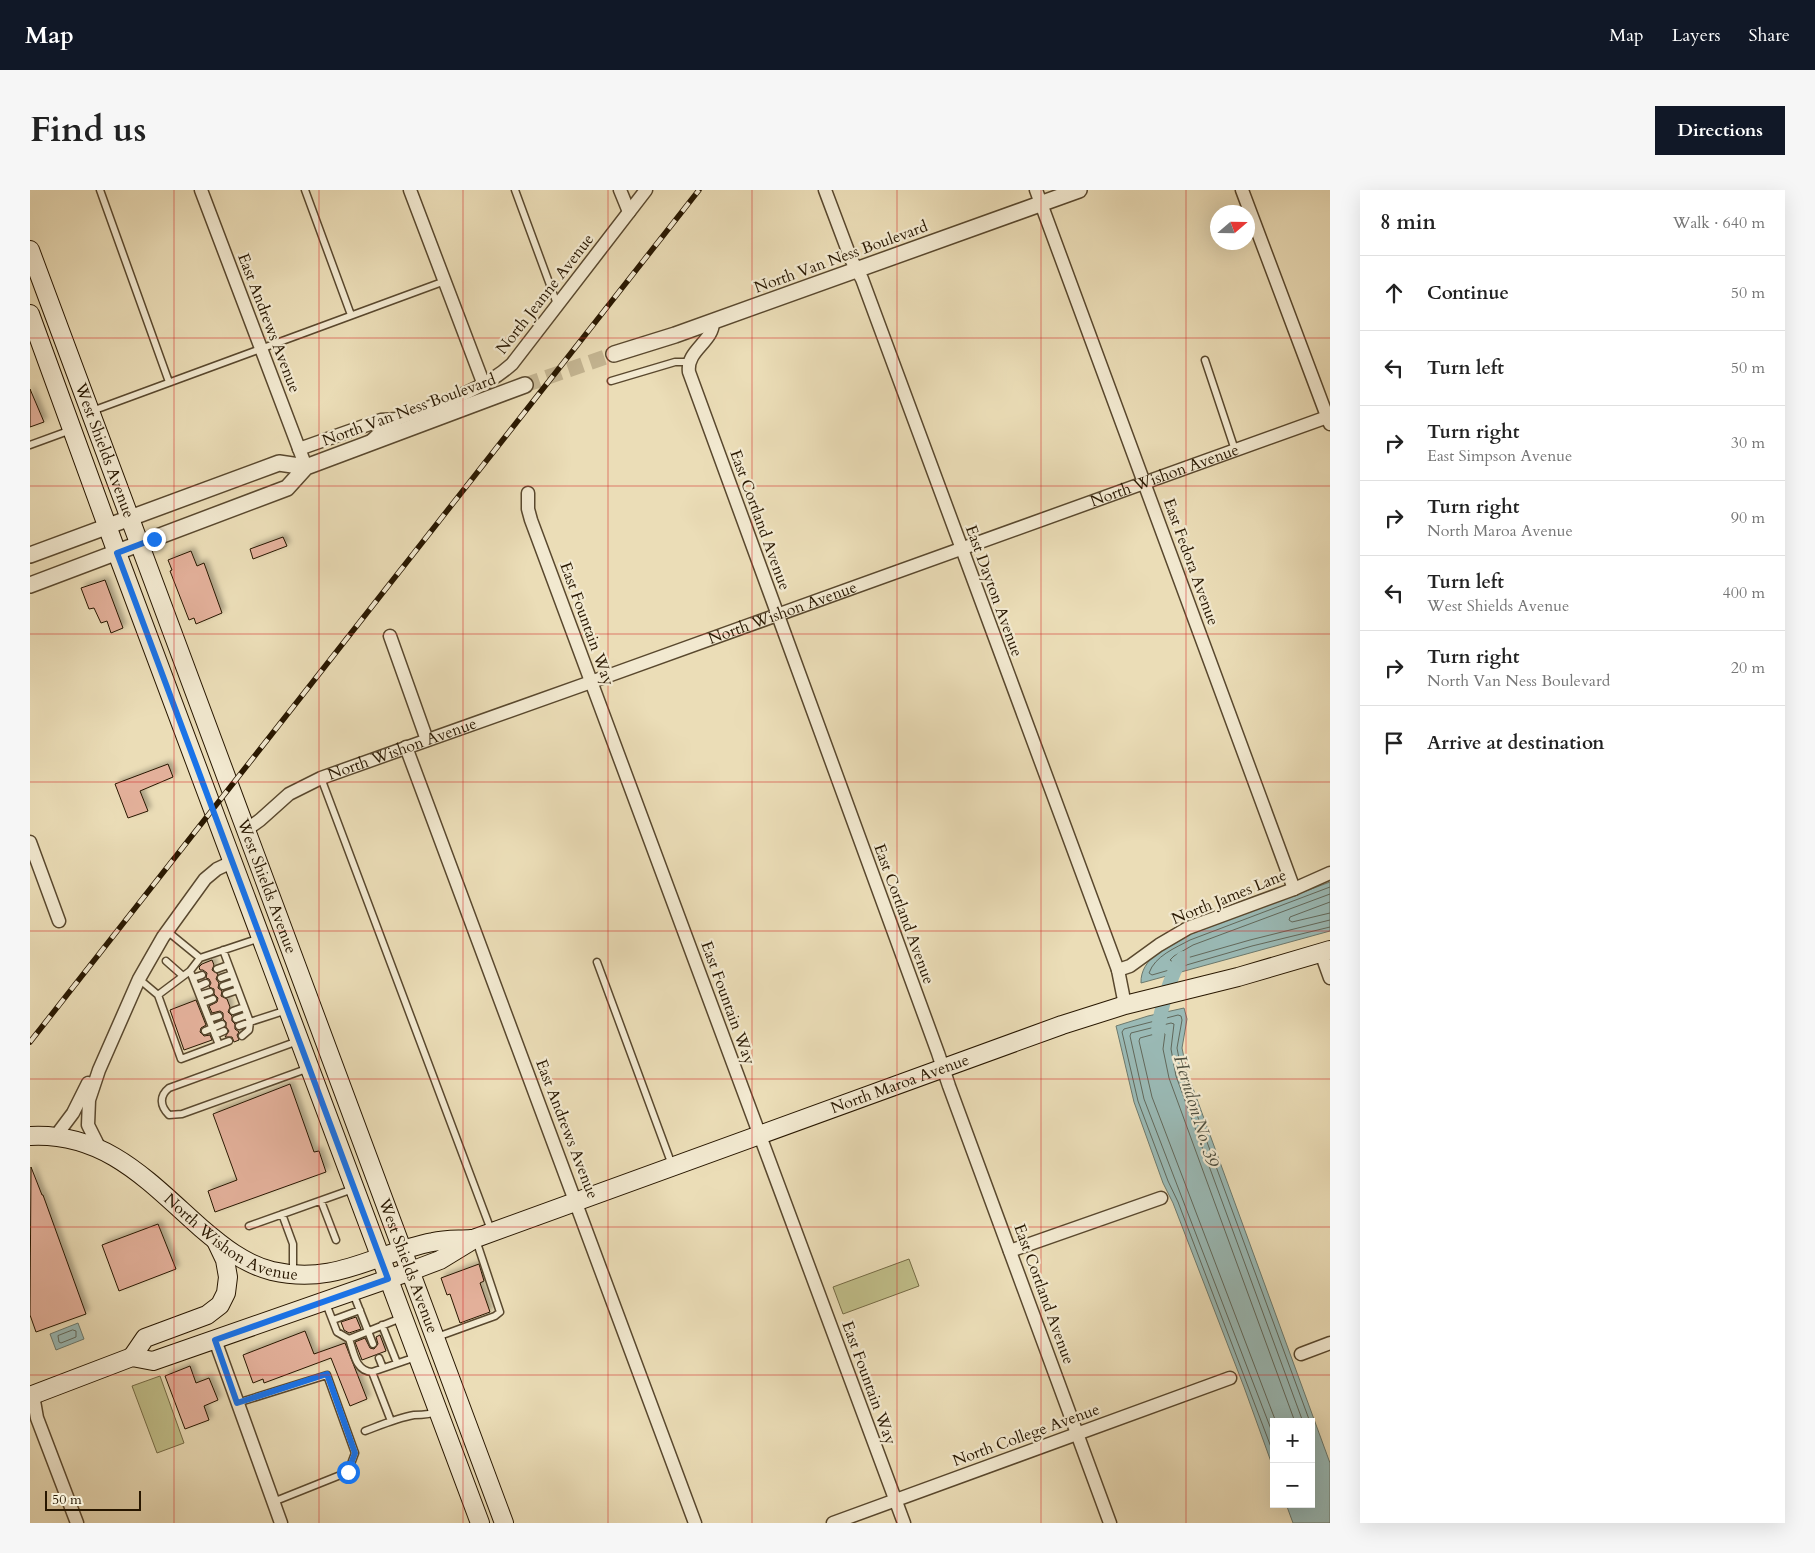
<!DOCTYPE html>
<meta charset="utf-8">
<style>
body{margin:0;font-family:Cardo,serif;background:#f6f6f6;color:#222}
.controls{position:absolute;right:15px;bottom:15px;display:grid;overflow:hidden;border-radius:0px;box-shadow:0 5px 20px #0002}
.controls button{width:45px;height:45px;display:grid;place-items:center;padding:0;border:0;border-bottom:1px solid #e0e0e0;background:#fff;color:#222;font:25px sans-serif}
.compass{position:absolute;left:1180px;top:15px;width:45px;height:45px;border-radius:50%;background:#fff;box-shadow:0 5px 20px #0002;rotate:70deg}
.scale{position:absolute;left:15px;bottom:12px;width:96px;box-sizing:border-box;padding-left:5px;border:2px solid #281700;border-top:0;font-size:14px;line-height:18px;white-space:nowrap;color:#281700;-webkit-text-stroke:4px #f2e9d0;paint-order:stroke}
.stop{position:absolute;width:15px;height:15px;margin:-11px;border:4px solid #1a73e8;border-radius:50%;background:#fff}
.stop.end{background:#1a73e8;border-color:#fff;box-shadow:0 1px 5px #0008}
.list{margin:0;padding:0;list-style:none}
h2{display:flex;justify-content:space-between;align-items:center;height:65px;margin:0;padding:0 20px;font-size:21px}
h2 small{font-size:16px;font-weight:400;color:#767676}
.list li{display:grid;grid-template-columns:32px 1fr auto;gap:15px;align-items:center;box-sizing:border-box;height:75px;padding:0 20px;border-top:1px solid #e0e0e0}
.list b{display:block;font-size:19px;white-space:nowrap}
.list p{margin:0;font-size:16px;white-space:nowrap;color:#767676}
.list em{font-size:16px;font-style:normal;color:#767676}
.icon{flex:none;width:28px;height:28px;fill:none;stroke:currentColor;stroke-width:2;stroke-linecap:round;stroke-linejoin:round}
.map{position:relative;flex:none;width:1300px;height:1333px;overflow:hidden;border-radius:0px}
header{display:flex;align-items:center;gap:30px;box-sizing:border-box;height:70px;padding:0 25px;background:#111827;color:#fff}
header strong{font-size:24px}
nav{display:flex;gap:28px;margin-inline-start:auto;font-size:18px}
.intro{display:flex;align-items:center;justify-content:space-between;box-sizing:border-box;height:120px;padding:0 30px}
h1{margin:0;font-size:35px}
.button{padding:12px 22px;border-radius:0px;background:#111827;color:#fff;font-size:18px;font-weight:700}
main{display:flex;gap:30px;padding:0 30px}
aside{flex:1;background:#fff;border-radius:0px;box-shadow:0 5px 20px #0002}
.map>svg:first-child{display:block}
.green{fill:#c0be89;stroke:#746a44}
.water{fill:#9abab6;stroke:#6c796d}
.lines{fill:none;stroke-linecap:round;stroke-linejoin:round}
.shore{stroke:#61685b;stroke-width:1}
.canal{stroke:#9abab6;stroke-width:14}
.building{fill:#e3b09a;stroke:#281700;filter:url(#shadow)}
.tertiary-tunnel{stroke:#c4b592;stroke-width:15;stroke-dasharray:15 8;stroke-linecap:butt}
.service-casing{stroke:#59482e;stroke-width:9}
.minor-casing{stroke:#59482e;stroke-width:15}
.tertiary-casing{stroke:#59482e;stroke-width:18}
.secondary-casing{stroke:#281700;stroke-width:20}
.service{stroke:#f2e9d0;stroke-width:6}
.minor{stroke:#f2e9d0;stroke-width:12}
.tertiary{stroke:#f2e9d0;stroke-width:15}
.secondary{stroke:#f2e9d0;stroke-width:18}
.rail-casing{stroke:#281700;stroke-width:5.5}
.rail{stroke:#f2e9d0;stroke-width:4;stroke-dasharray:11;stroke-linecap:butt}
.route{stroke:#1a73e8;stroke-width:6}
.grid{fill:none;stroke:#d62828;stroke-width:1;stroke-opacity:0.55}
.labels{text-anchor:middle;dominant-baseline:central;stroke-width:4.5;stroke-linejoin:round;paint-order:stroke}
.street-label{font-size:16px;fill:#281700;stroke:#f2e9d0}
.water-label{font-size:18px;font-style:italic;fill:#505040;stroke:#f2e9d0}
</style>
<header>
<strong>Map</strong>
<nav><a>Map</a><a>Layers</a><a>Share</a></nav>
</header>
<div class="intro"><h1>Find us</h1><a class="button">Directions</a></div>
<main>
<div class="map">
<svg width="1300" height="1333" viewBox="0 0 1300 1333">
<defs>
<filter id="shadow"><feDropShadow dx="3.5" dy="-3.5" stdDeviation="2.5" flood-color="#0004"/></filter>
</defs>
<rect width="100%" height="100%" fill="#ebddb7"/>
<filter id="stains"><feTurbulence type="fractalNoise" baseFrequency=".004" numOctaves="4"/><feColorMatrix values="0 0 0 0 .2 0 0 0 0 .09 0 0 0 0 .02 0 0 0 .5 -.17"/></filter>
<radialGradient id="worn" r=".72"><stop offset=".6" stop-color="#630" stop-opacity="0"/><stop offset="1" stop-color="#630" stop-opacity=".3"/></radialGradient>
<path class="green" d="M879 1069 889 1096 813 1124 803 1097Z
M130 1186 154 1253 127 1263 102 1196Z"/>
<path class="water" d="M1300 692V741L1111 793C1110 768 1139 755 1158 745Z
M1154 818 1157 829 1152 858 1157 882 1300 1273V1333H1263L1256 1314H1281V1232H1244V1280L1214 1197 1143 1013 1133 993 1104 912 1086 836 1118 826Z
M48 1133 54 1149 26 1160 20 1144Z"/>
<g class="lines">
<path class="shore" d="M1300 697 1160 750C1145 758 1125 766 1119 783L1122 785 1222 756 1300 737
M1300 704 1163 755 1144 766 1140 770 1143 772 1220 750 1300 730
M1300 712 1260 727 1259 730 1262 732 1300 723
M43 1140 46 1141V1147L31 1153 29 1152 28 1146Z
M1246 1232 1122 907 1109 851 1110 848 1132 842 1135 844 1133 859 1139 888 1265 1232
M1244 1247 1114 909 1100 846 1101 843 1141 833 1144 834 1141 859 1146 886 1273 1232
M1244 1265 1148 1012 1138 991 1108 911 1092 842 1094 839 1148 825 1151 826 1152 830 1147 858 1152 884 1280 1232"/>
<path class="canal" d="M1128 841C1129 825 1142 778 1153 768"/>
</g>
<path class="building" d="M0 199 14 232 0 237Z
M253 347 257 356 223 369 220 359Z
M161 361 167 376 174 373 192 423 166 434 164 428 159 430 140 381 142 380 138 370Z
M75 390 93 438 81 443 77 431 71 433 64 418 59 419 51 398Z
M138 574 143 587 110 601 118 621 98 628 85 594Z
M182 770 184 775 182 780 188 784 186 789 189 793 188 798 192 801 191 806 197 809 200 817 198 822 202 826V831L205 834V839L209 842 207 845 209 850 204 852 202 847H195L199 841 196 837V832L193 829V823L190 821 182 823 179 816 187 812 188 808 184 804V799L179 797 181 793 179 789 176 788 177 783 173 780H170L169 777 172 774Z
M166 810 176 835 171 838 170 842 174 846 180 845 182 850 154 860 140 820Z
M260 894 284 962 289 961 296 982 185 1022 178 1001 207 990 183 924Z
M1 977 12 1005H13L56 1124 6 1142 0 1125Z
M128 1034 146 1079 89 1101 72 1055Z
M449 1074 454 1091 450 1093 460 1122 430 1133 420 1104 417 1105 411 1088Z
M326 1127 331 1139 319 1143 314 1140 311 1132Z
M275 1141 284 1164 315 1153 337 1209 320 1216 301 1168 234 1193 233 1189 223 1193 213 1165Z
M350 1145 356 1161 332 1170 325 1152 335 1148 340 1158 344 1159 348 1154 346 1147Z
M160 1176 166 1193 179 1188 188 1210 174 1216 179 1230 155 1239 135 1186Z"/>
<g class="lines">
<path class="tertiary-tunnel" d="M495 195 584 164"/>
<g class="service-casing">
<path id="service" d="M70 0 139 192
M275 0 321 125
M485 0 527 114
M1175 170 1205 260
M581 191 645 172H659
M62 221 415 91
M0 255 41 240
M291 588 461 1040
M137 741 170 768 230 748
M193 760 220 832 257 820
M136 771 153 786
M567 772 642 975
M187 779 198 775
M160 781 189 855
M163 788 172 785
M191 788 202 784
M109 789 128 805 160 781 170 768
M193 796 205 792
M167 797 176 793
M196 804 208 800
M128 805 151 869 199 851
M170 805 180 802
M173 813 183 809
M203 821 214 817
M179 829 189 826
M206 829 217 825
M209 836 220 832 219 840 212 846
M175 841 192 834
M185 845 194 841
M268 851 139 898C129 906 130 916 139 925L152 924 279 878
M291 1011 306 1050
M252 1024 263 1054V1084
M219 1036 323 999
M323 1103 343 1154
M295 1111 307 1142 319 1149
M371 1128 319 1149C324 1162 325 1181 342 1182L386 1167
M303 1130 330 1120
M352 1135 367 1173
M407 1147 465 1126 470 1122 446 1050
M349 1168 353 1178
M342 1182 361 1231
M207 1213 297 1185 325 1263 318 1282 243 1312
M335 1241C351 1235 367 1228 384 1225 394 1224 395 1226 406 1222"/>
</g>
<g class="minor-casing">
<g id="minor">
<path d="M171 0 276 277"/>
<path d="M380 0 454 195"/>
<path d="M590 0 599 22"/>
<path d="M795 0 821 69 832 89 1088 780 1095 815"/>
<path d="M1006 0 1264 699"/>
<path d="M1212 0 1300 234"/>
<path d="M683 131C684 152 656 160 659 182L908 863 919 896 1080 1333"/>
<path d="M341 251 358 235 367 229C406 214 450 203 482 174L616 0"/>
<path d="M269 259 351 230 367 229"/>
<path d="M498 303V319L501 330 874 1333"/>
<path d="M360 446 397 550"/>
<path d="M376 557 665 1333"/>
<path id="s1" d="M216 640 230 630 259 604 291 588 561 492 1300 226"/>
<path d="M0 652 29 731"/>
<path d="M1291 763 1300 788"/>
<path d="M1088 780 1100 776 1129 755 1158 738 1264 699 1300 683"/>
<path d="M25 947 43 923 58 893"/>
<path d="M69 957 58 935 59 910 69 880 109 789 133 747 175 689 187 679 202 672"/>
<path d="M980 1061 1131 1008"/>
<path d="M185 1150 251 1333"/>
<path d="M1271 1164 1300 1153"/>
<path d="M3 1205 7 1228 47 1333"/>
<path d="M803 1333 1200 1188"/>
</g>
</g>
<g class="tertiary-casing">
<path id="tertiary" d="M584 164 645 145 1049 0
M0 365 249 273 276 277
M0 395 257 298 276 277 495 195"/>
</g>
<g class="secondary-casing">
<g id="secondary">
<path id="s2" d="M0 60 474 1333"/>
<path d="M0 124 87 363 450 1333"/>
<path id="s3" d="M0 946C76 942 119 992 171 1038 192 1056 214 1074 242 1081 306 1096 344 1063 403 1052 416 1049 429 1050 441 1049"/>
<path d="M102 1167 115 1148 177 1125 190 1115 196 1103 198 1087 195 1070 186 1051"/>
<path id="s4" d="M0 1206 102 1167 123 1171 381 1081 410 1070 446 1048 1032 835 1095 815 1208 787 1300 760"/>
</g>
</g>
<use href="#service" class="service"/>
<use href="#minor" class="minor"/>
<use href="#tertiary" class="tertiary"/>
<use href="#secondary" class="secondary"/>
<g class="rail-casing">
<path id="rail" d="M0 852 669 0"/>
</g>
<use href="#rail" class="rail"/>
</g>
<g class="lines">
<path class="route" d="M124 349 87 363 358 1089 185 1150 207 1213 297 1184 325 1263 318 1282"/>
</g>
<path class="grid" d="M144 0V1333M289 0V1333M433 0V1333M578 0V1333M722 0V1333M867 0V1333M1011 0V1333M1156 0V1333M0 148H1300M0 296H1300M0 444H1300M0 592H1300M0 741H1300M0 889H1300M0 1037H1300M0 1185H1300"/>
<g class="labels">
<g class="street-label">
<text transform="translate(811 67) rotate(-20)">North Van Ness Boulevard</text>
<text transform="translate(515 104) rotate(-52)">North Jeanne Avenue</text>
<text transform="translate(239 133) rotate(69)">East Andrews Avenue</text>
<text transform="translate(379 220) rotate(-20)">North Van Ness Boulevard</text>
<text stroke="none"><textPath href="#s2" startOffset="214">West Shields Avenue</textPath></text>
<text stroke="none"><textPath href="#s1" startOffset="988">North Wishon Avenue</textPath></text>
<text transform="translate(730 330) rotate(70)">East Cortland Avenue</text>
<text transform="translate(1161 372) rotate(70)">East Fedora Avenue</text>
<text transform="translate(964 401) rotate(70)">East Dayton Avenue</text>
<text stroke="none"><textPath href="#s1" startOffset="582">North Wishon Avenue</textPath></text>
<text transform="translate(557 434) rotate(70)">East Fountain Way</text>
<text stroke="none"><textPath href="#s1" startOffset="178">North Wishon Avenue</textPath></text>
<text stroke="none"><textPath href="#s2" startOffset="679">West Shields Avenue</textPath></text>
<text transform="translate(1199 707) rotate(-22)">North James Lane</text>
<text transform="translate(874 724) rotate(70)">East Cortland Avenue</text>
<text transform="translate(698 813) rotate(70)">East Fountain Way</text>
<text stroke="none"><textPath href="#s4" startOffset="928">North Maroa Avenue</textPath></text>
<text transform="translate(537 939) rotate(69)">East Andrews Avenue</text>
<text stroke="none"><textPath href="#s3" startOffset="232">North Wishon Avenue</textPath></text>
<text stroke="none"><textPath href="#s2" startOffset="1084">West Shields Avenue</textPath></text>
<text transform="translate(1014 1104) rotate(70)">East Cortland Avenue</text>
<text transform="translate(839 1193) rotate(70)">East Fountain Way</text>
<text transform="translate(996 1245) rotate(-20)">North College Avenue</text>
</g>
<g class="water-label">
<text transform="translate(1166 921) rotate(73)">Herndon No. 39</text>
</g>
</g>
<rect width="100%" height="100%" filter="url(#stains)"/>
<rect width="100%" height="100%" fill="url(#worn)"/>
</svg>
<div class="controls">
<button>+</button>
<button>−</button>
</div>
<svg class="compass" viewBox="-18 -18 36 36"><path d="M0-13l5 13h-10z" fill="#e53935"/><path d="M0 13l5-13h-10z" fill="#767676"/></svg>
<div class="scale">50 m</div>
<div class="stop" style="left:318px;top:1282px"></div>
<div class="stop end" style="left:124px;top:349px"></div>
</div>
<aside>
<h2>8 min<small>Walk · 640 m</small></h2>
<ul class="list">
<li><svg class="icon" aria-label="ahead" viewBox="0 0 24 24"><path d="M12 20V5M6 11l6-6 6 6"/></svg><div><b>Continue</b></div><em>50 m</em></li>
<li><svg class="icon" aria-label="left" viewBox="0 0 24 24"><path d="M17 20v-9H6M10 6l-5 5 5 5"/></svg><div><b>Turn left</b></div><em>50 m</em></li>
<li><svg class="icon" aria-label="right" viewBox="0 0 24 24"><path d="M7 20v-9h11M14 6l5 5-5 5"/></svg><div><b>Turn right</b><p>East Simpson Avenue</p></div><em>30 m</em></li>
<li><svg class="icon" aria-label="right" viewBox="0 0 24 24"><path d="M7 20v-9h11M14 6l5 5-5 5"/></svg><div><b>Turn right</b><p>North Maroa Avenue</p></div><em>90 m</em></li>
<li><svg class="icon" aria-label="left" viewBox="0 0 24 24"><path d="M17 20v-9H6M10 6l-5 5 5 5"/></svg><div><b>Turn left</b><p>West Shields Avenue</p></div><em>400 m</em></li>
<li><svg class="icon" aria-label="right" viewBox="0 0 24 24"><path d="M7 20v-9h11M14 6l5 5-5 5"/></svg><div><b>Turn right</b><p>North Van Ness Boulevard</p></div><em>20 m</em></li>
<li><svg class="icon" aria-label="arrive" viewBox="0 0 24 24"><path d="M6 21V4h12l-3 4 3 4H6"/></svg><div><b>Arrive at destination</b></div></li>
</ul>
</aside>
</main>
